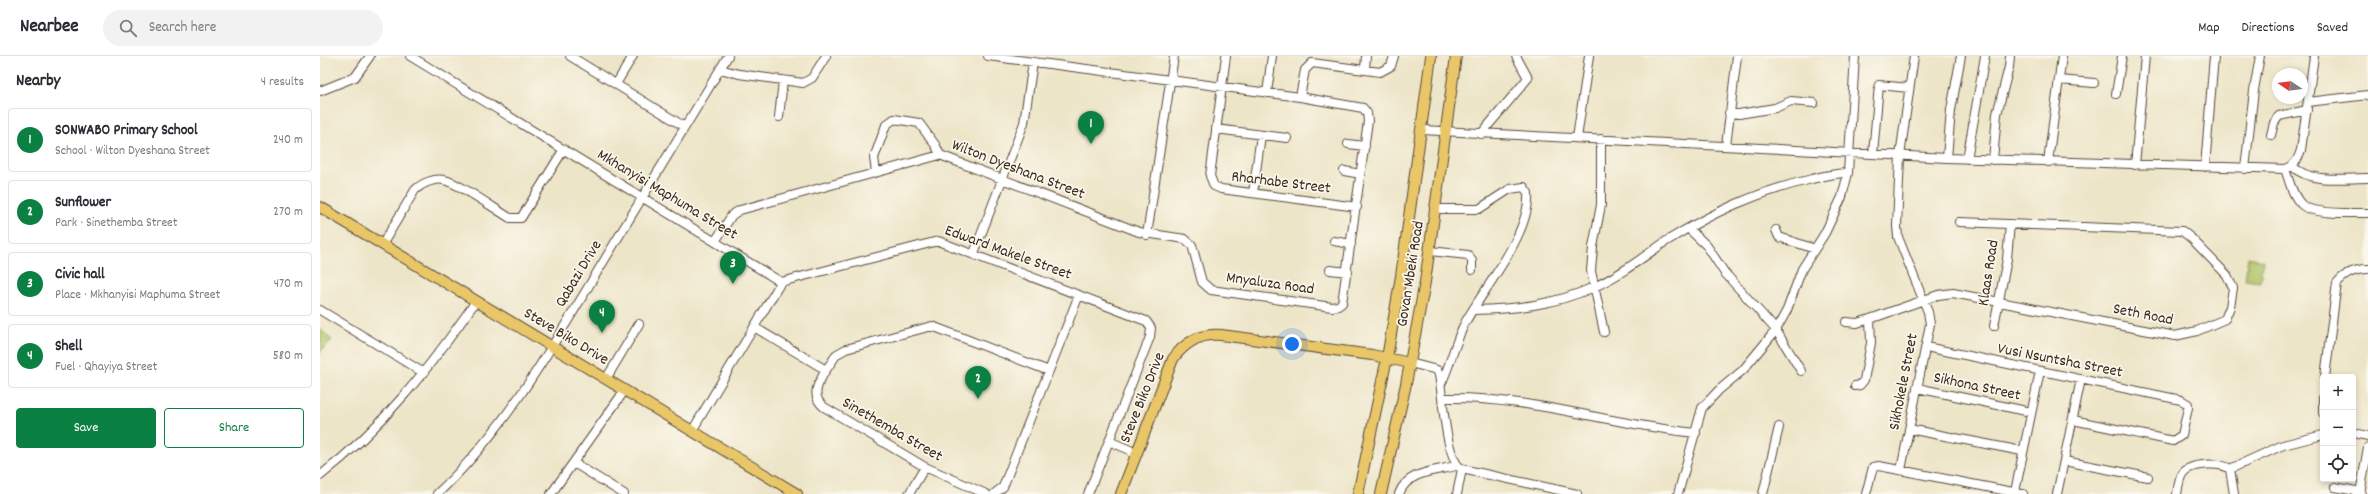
<!DOCTYPE html>
<meta charset="utf-8">
<style>
body{margin:0;font-family:Dekko,sans-serif;background:#f2f2f3;color:#2b2b33}
.controls{position:absolute;right:12px;bottom:12px;display:grid;overflow:hidden;border-radius:4px;box-shadow:0 2px 6px #0003}
.controls button{width:36px;height:36px;display:grid;place-items:center;padding:0;border:0;border-bottom:1px solid #e1e1e2;background:#fff;color:#2b2b33;font:20px sans-serif}
.compass{position:absolute;left:1952px;top:12px;width:36px;height:36px;border-radius:50%;background:#fff;box-shadow:0 2px 6px #0003;rotate:283deg}
.you{position:absolute;left:972px;top:288px;width:14px;height:14px;margin:-10px;border:3px solid #fff;border-radius:50%;background:#1a73e8;box-shadow:0 0 0 6px #1a73e833}
.badge{display:grid;place-items:center;width:26px;height:26px;border-radius:50%;background:#0b8043;color:#fff;font-size:13px;font-weight:700}
.pin{position:absolute;translate:-50% -33px;filter:drop-shadow(0 1px 2px #0008)}
.pin::after{content:'';position:absolute;top:21px;width:14px;height:12px;background:inherit;clip-path:polygon(0 0,100% 0,50% 100%)}
.list{margin:0;padding:0;list-style:none}
h2{display:flex;justify-content:space-between;align-items:center;height:52px;margin:0;padding:0 16px;font-size:17px}
h2 small{font-size:13px;font-weight:400;color:#7c7c81}
.list li{display:grid;grid-template-columns:26px 1fr auto;gap:12px;align-items:center;box-sizing:border-box;height:64px;margin:0 8px 8px;padding:0 8px;border:1px solid #e1e1e2;border-radius:4px}
.list b{display:block;font-size:15px;white-space:nowrap}
.list p{margin:0;font-size:13px;white-space:nowrap;color:#7c7c81}
.list em{font-size:13px;font-style:normal;color:#7c7c81}
.actions{display:flex;gap:8px;padding:12px 16px}
.actions a{flex:1;padding:9px 0;border:1px solid #0b8043;border-radius:4px;text-align:center;font-size:14px;color:#0b8043}
.actions .main{background:#0b8043;color:#fff}
.icon{flex:none;width:22px;height:22px;fill:none;stroke:currentColor;stroke-width:2;stroke-linecap:round;stroke-linejoin:round}
.map{position:relative;flex:none;width:2048px;height:438px;overflow:hidden}
header{display:flex;align-items:center;gap:24px;box-sizing:border-box;height:56px;padding:0 20px;background:#fff;border-bottom:1px solid #e1e1e2}
header strong{font-size:19px}
nav{display:flex;gap:22px;margin-inline-start:auto;font-size:14px}
.search{width:280px;height:36px;background:#f2f2f3;display:flex;align-items:center;gap:10px;box-sizing:border-box;padding:0 14px;border-radius:22px;color:#7c7c81;font-size:15px}
main{display:flex}
aside{flex:1;background:#fff}
.map>svg:first-child{display:block}
.green{fill:#afc265;stroke:#757642}
.lines{fill:none;stroke-linecap:round;stroke-linejoin:round}
.minor-casing{stroke:#564638;stroke-width:10}
.major-casing{stroke:#564638;stroke-width:12}
.minor{stroke:#fff;stroke-width:8}
.major{stroke:#e9c769;stroke-width:10}
.labels{text-anchor:middle;dominant-baseline:central;stroke-width:3.5;stroke-linejoin:round;paint-order:stroke}
.street-label{font-size:16px;fill:#3b2a1e;stroke:#fbf7ec}
</style>
<header>
<strong>Nearbee</strong>
<div class="search"><svg class="icon" aria-label="search" viewBox="0 0 24 24"><circle cx="10" cy="10" r="6"/><path d="M15 15l6 6"/></svg>Search here</div>
<nav><a>Map</a><a>Directions</a><a>Saved</a></nav>
</header>
<main>
<aside>
<h2>Nearby<small>4 results</small></h2>
<ul class="list">
<li><span class="badge">1</span><div><b>SONWABO Primary School</b><p>School · Wilton Dyeshana Street</p></div><em>240 m</em></li>
<li><span class="badge">2</span><div><b>Sunflower</b><p>Park · Sinethemba Street</p></div><em>270 m</em></li>
<li><span class="badge">3</span><div><b>Civic hall</b><p>Place · Mkhanyisi Maphuma Street</p></div><em>470 m</em></li>
<li><span class="badge">4</span><div><b>Shell</b><p>Fuel · Qhayiya Street</p></div><em>580 m</em></li>
</ul>
<div class="actions"><a class="main">Save</a><a>Share</a></div>
</aside>
<div class="map">
<svg width="2048" height="438" viewBox="0 0 2048 438">
<rect width="100%" height="100%" fill="#fbf7ec"/>
<filter id="ink" filterUnits="userSpaceOnUse"><feTurbulence type="fractalNoise" baseFrequency=".025" numOctaves="2"/><feDisplacementMap in="SourceGraphic" scale="8" xChannelSelector="R" yChannelSelector="G"/><feConvolveMatrix kernelMatrix="1 2 1 2 8 2 1 2 1" color-interpolation-filters="sRGB"/></filter>
<filter id="wash" filterUnits="userSpaceOnUse"><feTurbulence type="fractalNoise" baseFrequency=".012" numOctaves="4" result="noise"/><feDisplacementMap in="SourceGraphic" scale="16" xChannelSelector="R" yChannelSelector="G"/><feGaussianBlur stdDeviation="0.9" result="paint"/><feColorMatrix in="noise" values="0 0 0 0 0 0 0 0 0 0 0 0 0 0 0 0 0 1.4 0 .05"/><feComposite in="paint" operator="in"/></filter>
<g filter="url(#wash)">
<rect width="100%" height="100%" fill="#ede5c8"/>
<path class="green" d="M1928 201 1943 204 1940 226 1925 224Z
M0 273 12 284 0 296Z"/>
</g>
<g filter="url(#ink)">
<g class="lines">
<g class="minor-casing">
<path id="minor" d="M90 0 461 226
M250 0 365 71
M906 0 890 120 894 130 901 133 1037 151
M400 13 419 18 483 27 492 22 506 0
M1045 13 1046 0
M1739 24 1774 27
M296 28 313 0
M0 35 35 21 50 0
M947 37 952 0
M1796 38 1802 0
M980 41 985 14 992 7 1060 16 1071 10 1074 0
M1988 46 2048 39
M1409 57 1419 58 1455 52 1471 45 1494 47
M459 61 463 25
M896 73 967 82
M1102 74 1627 102 1965 113C1975 110 1978 103 1981 94L1994 0
M1161 78 1208 22 1196 0
M1951 79 1954 67 1959 60 1987 54
M1257 82 1269 0
M1281 83V149L1273 191 1271 215 1284 276
M1028 88 1045 90
M1406 90 1417 0
M1553 98 1559 29 1589 32
M1627 102 1631 54 1641 0
M1647 103 1665 0
M1673 104 1677 58 1689 11 1690 0
M1728 106 1742 0
M1815 109 1825 0
M1972 110C1991 128 2024 122 2048 122
M1885 111 1894 0
M1925 113 1934 34 1940 0
M1965 113C1969 124 1972 139 1981 148 1991 159 2032 157 2048 157
M1024 115 1041 118
M556 116 554 102 566 69 574 63 599 67 616 90 620 99
M933 137 941 79
M1116 153H1159L1190 133 1204 131 1208 137C1211 177 1165 231 1146 265 1135 285 1131 308 1121 328
M1369 173 1387 190 1404 216 1456 274 1481 315
M1456 174 1459 181 1495 193
M827 179 854 0
M396 184 412 159 420 154 620 99 819 176 865 183 872 189 882 226 891 234 1012 251 1018 250 1022 247 1048 65 1047 57 1043 52 980 41 668 0
M1014 185 1031 188
M62 189 95 134C102 127 115 122 124 124 139 127 175 153 190 162H201L244 93
M1110 195 1148 199 1152 205V214
M654 197 704 67 713 6
M1010 214 1028 216
M461 226 618 185 826 265 831 272 830 281 768 438
M0 254 104 317
M1153 254C1196 253 1234 249 1274 231 1299 220 1322 202 1345 186 1393 156 1437 136 1492 123 1504 120 1515 117 1528 117
M1526 266 1537 267 1550 263 1618 239 1633 237 1855 280 1877 275 1905 263 1910 251 1913 232 1907 219 1871 182 1862 175 1639 166
M1674 270 1687 203 1690 168
M434 271 506 314C498 327 490 340 504 351L605 411 666 438
M1606 291 1861 344 1868 348V352L1862 379 1853 385 1753 364
M1090 307 1117 314 1119 319C1123 340 1125 403 1142 413L1257 438
M506 314 517 298 526 293 612 270 729 315
M2005 321 2017 227C2025 217 2035 213 2048 213
M286 323 319 268
M1535 330 1540 329 1544 324 1551 287 1550 263
M1597 332 1711 356
M1124 342C1209 340 1291 369 1376 377
M2003 342V357
M1589 373 1702 395
M372 375 461 226
M2033 377 2048 380
M789 385 810 394 815 401
M1744 405 1828 421
M254 407 304 438
M1910 413 1963 389 2003 379
M1910 413 1914 438
M1581 414 1610 268 1608 256 1578 181 1577 170 1580 100 1594 0
M0 420C63 371 111 310 156 245
M2015 431 2041 436
M1695 436 1720 315
M117 438C184 375 229 296 276 218 320 145 364 73 408 0
M231 438 305 334
M589 438 605 411
M674 438 683 431 759 239
M1079 438C1087 415 1116 415 1136 410
M1137 438 1142 413
M1358 438 1382 352 1399 334 1423 314 1456 274 1467 254 1482 213 1505 177 1522 141 1528 117 1535 0
M1443 438 1459 371
M1546 438 1553 411 1559 410 1703 438
M1737 438 1761 323
M1857 438C1858 432 1859 422 1863 417 1870 407 1901 406 1910 413
M2040 438 2048 391"/>
</g>
<g class="major-casing">
<path id="major" d="M0 151 477 438
M801 438 853 303C865 286 880 277 901 279L1052 299 1090 307
M1038 438 1067 302 1081 220 1111 0
M1061 438 1086 328 1105 226 1136 0"/>
</g>
<use href="#minor" class="minor"/>
<use href="#major" class="major"/>
</g>
</g>
<g class="labels">
<g class="street-label">
<text transform="translate(698 114) rotate(21)">Wilton Dyeshana Street</text>
<text transform="translate(961 127) rotate(7)">Rharhabe Street</text>
<text transform="translate(347 139) rotate(31)">Mkhanyisi Maphuma Street</text>
<text transform="translate(688 197) rotate(20)">Edward Makele Street</text>
<text transform="translate(1669 217) rotate(-81)">Klaas Road</text>
<text transform="translate(259 218) rotate(-59)">Qabazi Drive</text>
<text transform="translate(1091 218) rotate(-81)">Govan Mbeki Road</text>
<text transform="translate(950 228) rotate(8)">Mnyaluza Road</text>
<text transform="translate(1823 259) rotate(11)">Seth Road</text>
<text transform="translate(246 281) rotate(31)">Steve Biko Drive</text>
<text transform="translate(1740 305) rotate(11)">Vusi Nsuntsha Street</text>
<text transform="translate(1584 326) rotate(-79)">Sikhokele Street</text>
<text transform="translate(1657 331) rotate(12)">Sikhona Street</text>
<text transform="translate(823 342) rotate(-68)">Steve Biko Drive</text>
<text transform="translate(572 374) rotate(30)">Sinethemba Street</text>
</g>
</g>
</svg>
<div class="controls">
<button>+</button>
<button>−</button>
<button><svg class="icon" aria-label="locate" viewBox="0 0 24 24"><circle cx="12" cy="12" r="6"/><path d="M12 2v4M12 18v4M2 12h4M18 12h4"/></svg></button>
</div>
<svg class="compass" viewBox="-18 -18 36 36"><path d="M0-13l5 13h-10z" fill="#e53935"/><path d="M0 13l5-13h-10z" fill="#7c7c81"/></svg>
<div class="you"></div>
<div class="pin badge" style="left:771px;top:88px">1</div>
<div class="pin badge" style="left:658px;top:343px">2</div>
<div class="pin badge" style="left:413px;top:228px">3</div>
<div class="pin badge" style="left:282px;top:277px">4</div>
</div>
</main>
